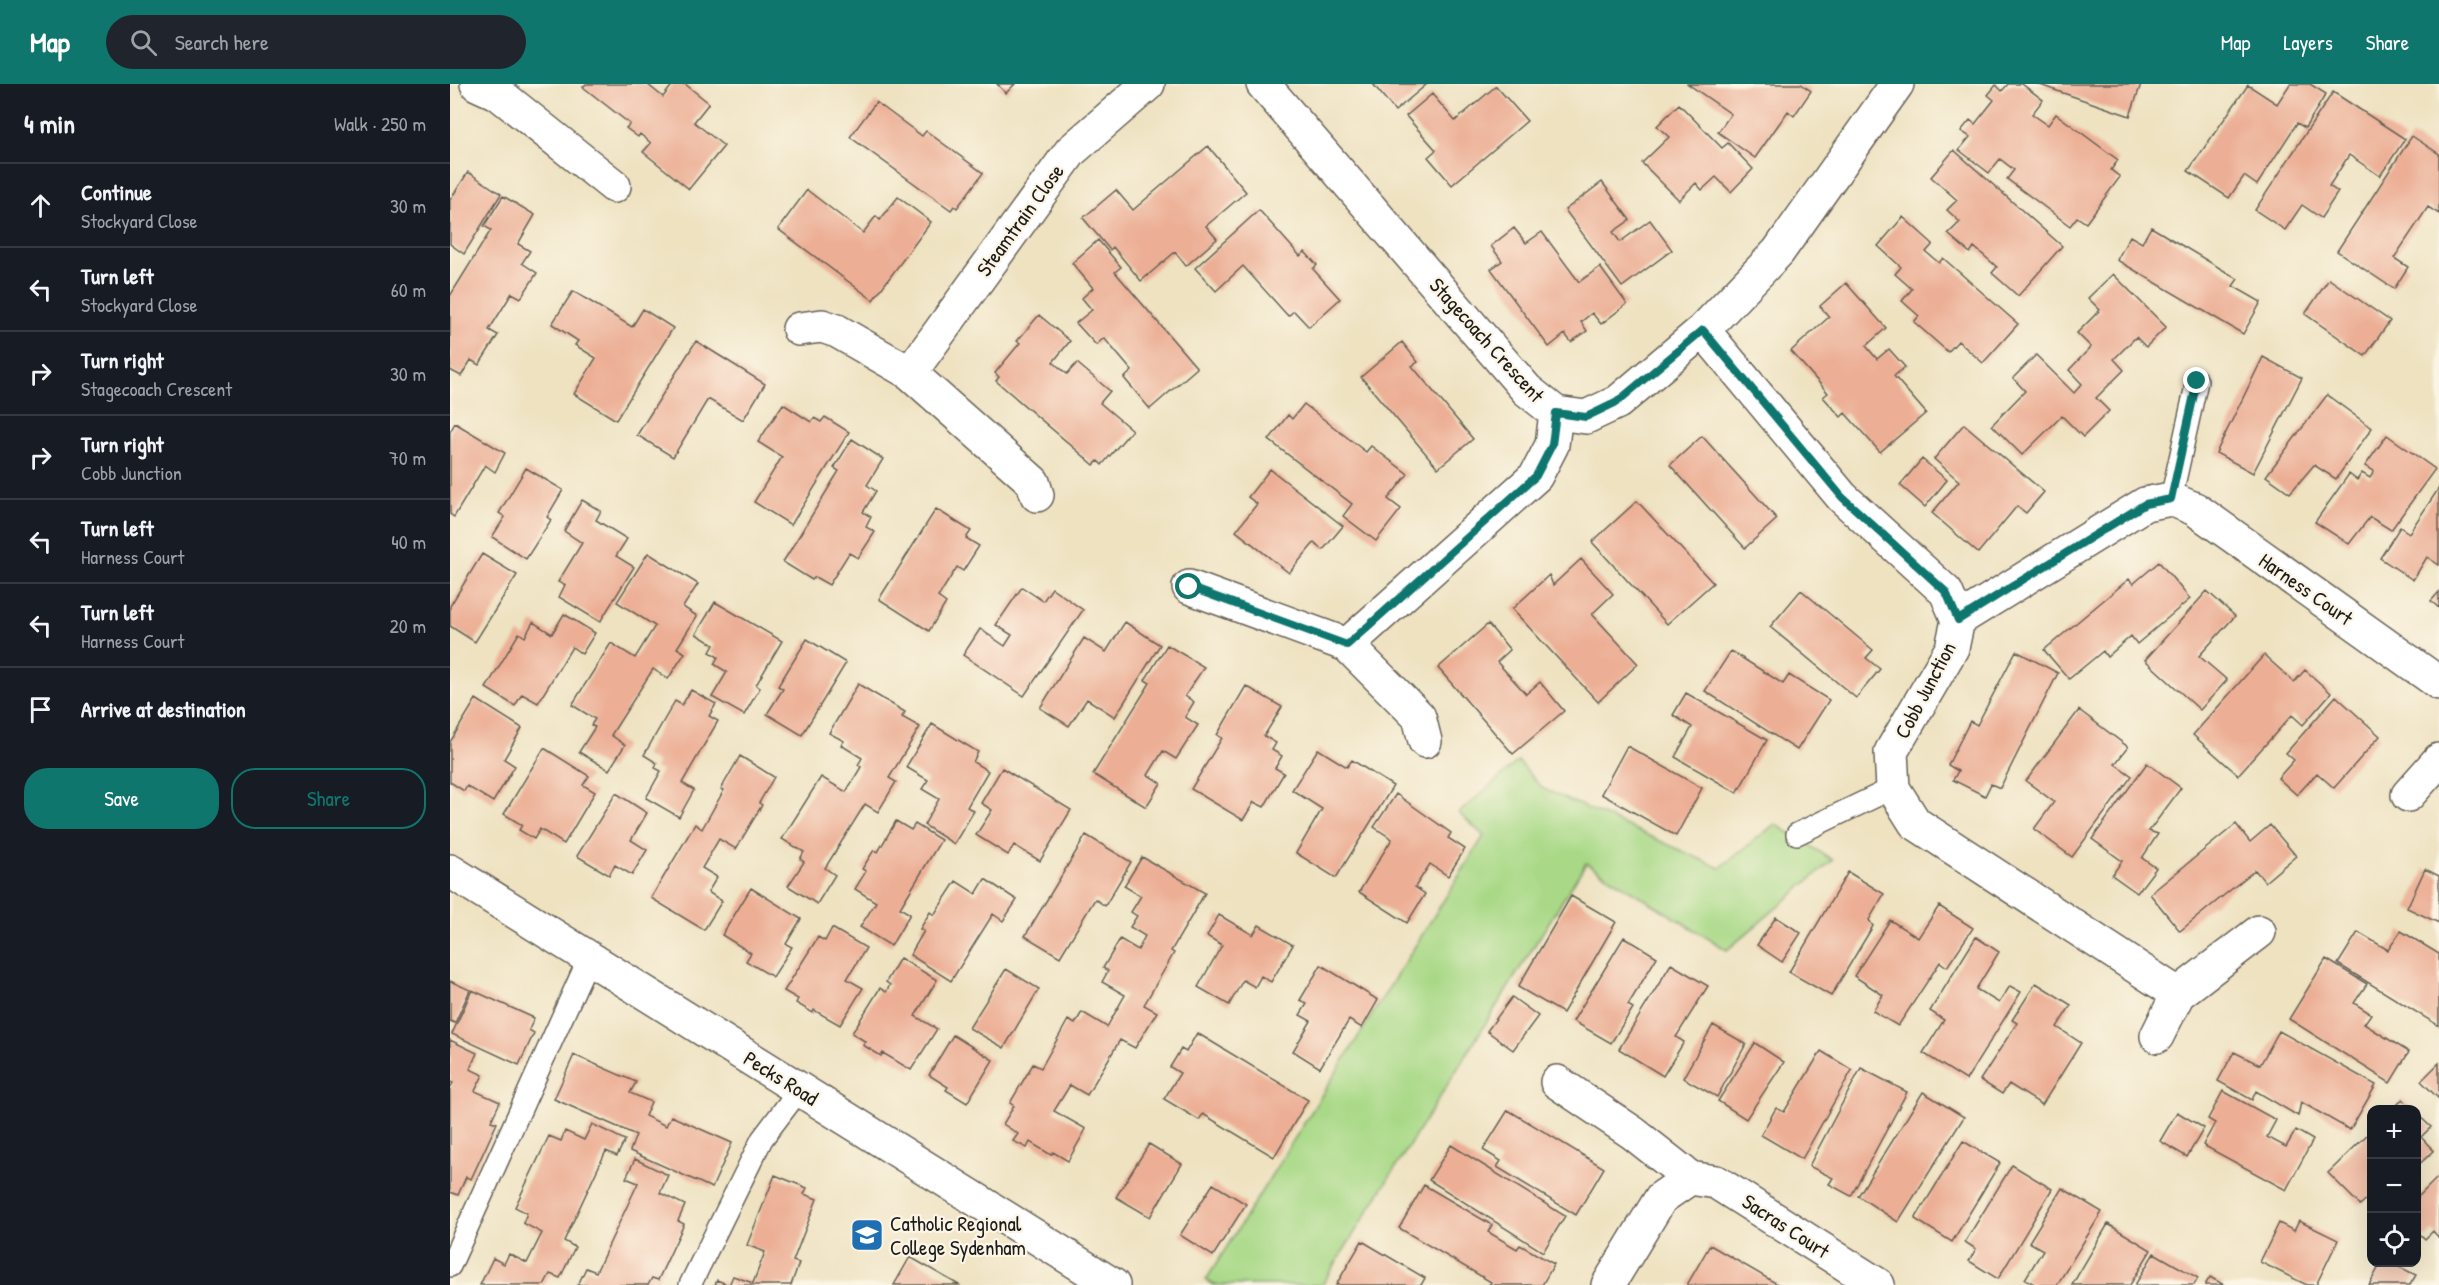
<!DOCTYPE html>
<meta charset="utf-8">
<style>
body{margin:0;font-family:"Patrick Hand",sans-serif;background:#20242c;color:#f1f3f6}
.controls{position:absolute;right:18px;bottom:18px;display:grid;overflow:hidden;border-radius:12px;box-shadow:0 6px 24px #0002}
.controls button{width:54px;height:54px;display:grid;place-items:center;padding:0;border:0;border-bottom:2px solid #363941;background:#171b24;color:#f1f3f6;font:30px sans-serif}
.stop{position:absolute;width:18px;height:18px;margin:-14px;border:4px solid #0f766e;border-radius:50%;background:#fff}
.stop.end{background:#0f766e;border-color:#fff;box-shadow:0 2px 6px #0008}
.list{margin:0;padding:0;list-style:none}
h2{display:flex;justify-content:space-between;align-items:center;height:78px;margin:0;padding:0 24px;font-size:26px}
h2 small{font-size:20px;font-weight:400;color:#9ea1a6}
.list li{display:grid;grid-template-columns:39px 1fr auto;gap:18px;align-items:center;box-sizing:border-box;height:84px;padding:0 24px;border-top:2px solid #363941}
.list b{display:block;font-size:22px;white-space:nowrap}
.list p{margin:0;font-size:20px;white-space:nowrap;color:#9ea1a6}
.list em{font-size:20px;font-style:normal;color:#9ea1a6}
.actions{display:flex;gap:12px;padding:18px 24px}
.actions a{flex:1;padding:14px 0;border:2px solid #0f766e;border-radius:24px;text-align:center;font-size:21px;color:#0f766e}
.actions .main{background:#0f766e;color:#fff}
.icon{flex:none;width:33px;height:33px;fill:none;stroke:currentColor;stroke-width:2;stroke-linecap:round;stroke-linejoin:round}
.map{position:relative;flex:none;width:1989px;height:1201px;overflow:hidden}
header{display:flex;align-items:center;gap:36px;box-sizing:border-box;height:84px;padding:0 30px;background:#0f766e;color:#fff}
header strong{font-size:28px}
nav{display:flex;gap:33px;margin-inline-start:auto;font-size:21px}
.search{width:420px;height:54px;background:#20242c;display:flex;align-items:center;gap:15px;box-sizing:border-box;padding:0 21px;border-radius:33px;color:#9ea1a6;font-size:22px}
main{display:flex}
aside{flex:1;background:#171b24}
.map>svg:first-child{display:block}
.green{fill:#a9d987;stroke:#627a52;stroke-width:1.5}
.building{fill:#ecaf95}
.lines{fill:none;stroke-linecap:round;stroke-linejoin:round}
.service-casing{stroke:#666156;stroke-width:24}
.minor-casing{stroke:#666156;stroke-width:36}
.service{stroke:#fff;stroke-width:21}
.minor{stroke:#fff;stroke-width:33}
.route{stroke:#0f766e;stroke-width:8}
.labels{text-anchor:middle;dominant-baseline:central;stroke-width:4.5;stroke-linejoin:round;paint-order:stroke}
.street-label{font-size:21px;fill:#1c1c1c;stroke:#fcf5e5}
.poi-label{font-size:21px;fill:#1c1c1c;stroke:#fcf5e5;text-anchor:start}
</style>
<header>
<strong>Map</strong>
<div class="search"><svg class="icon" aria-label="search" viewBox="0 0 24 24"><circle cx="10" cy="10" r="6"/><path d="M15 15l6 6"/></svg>Search here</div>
<nav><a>Map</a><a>Layers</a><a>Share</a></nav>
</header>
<main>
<aside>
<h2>4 min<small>Walk · 250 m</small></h2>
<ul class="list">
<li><svg class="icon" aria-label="ahead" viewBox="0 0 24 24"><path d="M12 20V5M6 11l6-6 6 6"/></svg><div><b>Continue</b><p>Stockyard Close</p></div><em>30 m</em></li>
<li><svg class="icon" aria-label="left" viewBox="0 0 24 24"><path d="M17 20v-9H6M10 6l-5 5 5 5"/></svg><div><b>Turn left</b><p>Stockyard Close</p></div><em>60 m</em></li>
<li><svg class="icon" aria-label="right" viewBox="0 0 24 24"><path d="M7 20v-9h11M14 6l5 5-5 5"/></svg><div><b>Turn right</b><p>Stagecoach Crescent</p></div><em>30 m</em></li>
<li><svg class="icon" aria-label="right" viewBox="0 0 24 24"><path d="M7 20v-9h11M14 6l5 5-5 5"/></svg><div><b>Turn right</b><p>Cobb Junction</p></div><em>70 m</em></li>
<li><svg class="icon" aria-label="left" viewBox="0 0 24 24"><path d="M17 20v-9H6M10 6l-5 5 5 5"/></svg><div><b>Turn left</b><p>Harness Court</p></div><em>40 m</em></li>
<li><svg class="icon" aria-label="left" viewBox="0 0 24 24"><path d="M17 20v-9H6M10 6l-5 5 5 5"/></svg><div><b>Turn left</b><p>Harness Court</p></div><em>20 m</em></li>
<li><svg class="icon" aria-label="arrive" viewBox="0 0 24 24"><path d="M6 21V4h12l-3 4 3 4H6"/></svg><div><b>Arrive at destination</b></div></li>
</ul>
<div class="actions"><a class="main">Save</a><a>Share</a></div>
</aside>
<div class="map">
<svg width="1989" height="1201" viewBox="0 0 1989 1201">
<rect width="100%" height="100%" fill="#fcf5e5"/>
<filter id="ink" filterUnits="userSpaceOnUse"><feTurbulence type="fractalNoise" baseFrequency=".0167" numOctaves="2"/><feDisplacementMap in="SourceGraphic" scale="12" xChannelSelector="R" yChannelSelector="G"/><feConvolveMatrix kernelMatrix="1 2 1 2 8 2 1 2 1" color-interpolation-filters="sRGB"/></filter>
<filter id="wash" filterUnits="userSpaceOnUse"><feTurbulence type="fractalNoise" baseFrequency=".008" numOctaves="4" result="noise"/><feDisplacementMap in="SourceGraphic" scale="24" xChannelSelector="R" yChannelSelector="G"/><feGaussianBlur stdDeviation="1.35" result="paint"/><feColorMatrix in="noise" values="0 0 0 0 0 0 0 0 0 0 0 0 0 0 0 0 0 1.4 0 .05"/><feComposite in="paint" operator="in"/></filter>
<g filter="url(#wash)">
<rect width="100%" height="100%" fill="#eee2c1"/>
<path class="green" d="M1068 677 1092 704 1270 784 1325 740 1383 776 1277 866 1136 779 872 1201H764L756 1196 1034 752 1009 729Z"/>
<g id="blocks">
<path class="building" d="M136 0H197L213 13 223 0H235L259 19 244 38 274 62 239 105 193 68 201 59 190 50 188 53 176 44 180 40 133 3Z
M547 0H565L556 9Z
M923 0H977L945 27Z
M1238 0H1351L1361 7 1344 32 1338 27 1305 74 1268 48 1281 30Z
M1558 0H1572L1593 16 1582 30 1598 41 1606 30 1668 76 1661 86 1670 93 1636 139 1627 133 1620 142 1557 95 1564 86 1550 75 1539 89 1509 66 1520 53 1511 47 1520 36 1525 40 1544 16 1538 11 1546 1 1552 7Z
M1587 0H1691L1680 32Z
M1840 0H1860L1876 10 1855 44 1847 39 1807 101 1794 92 1779 114 1738 87 1798 1 1827 20Z
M1046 2 1077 37 1002 101 978 73 986 66 956 32 982 10 1005 37Z
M1883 8 1955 55 1930 92 1899 71 1879 102 1888 108 1871 134 1852 121 1835 146 1805 126Z
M426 18 472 52 476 47 533 89 507 124 504 122 501 126 400 53Z
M1229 20 1272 64 1278 59 1303 85 1281 108 1266 93 1252 106 1246 99 1229 116 1192 79 1219 53 1207 42Z
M1962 52 1989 70V130L1978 123 1944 174 1958 183 1944 205 1887 167Z
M758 62 796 108 756 142 767 155 736 182 725 168 691 197 663 163 660 166 633 134 666 106 683 126Z
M1504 66 1612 162 1568 212 1542 189 1547 183 1524 163 1520 169 1498 150 1510 138 1497 126 1507 116 1481 93Z
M18 88 51 110 14 170 0 160V116Z
M1152 98 1180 136 1163 148 1170 158 1200 136 1222 166 1172 203 1115 126Z
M357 106 413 149 426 132 430 136 448 113 481 138 423 216 328 145Z
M53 112 85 131 68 160 80 167 72 179 87 189 71 214 62 209 39 246 48 251 29 281 21 276 11 292 0 286V212L41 146 34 142Z
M809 126 850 172 855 168 867 181 863 185 890 215 859 243 844 227 838 232 793 182 766 207 745 184Z
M1453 133 1483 160 1476 168 1489 179 1493 174 1568 240 1533 279 1508 257 1498 268 1464 238 1469 232 1452 217 1462 205 1445 190 1451 183 1428 162Z
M1701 143 1788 195 1783 202 1811 218 1793 250 1667 176 1680 152 1692 159Z
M1064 144 1076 159 1092 148 1129 198 1150 183 1177 220 1151 240 1142 229 1131 238 1137 247 1121 258 1115 250 1099 263 1041 185 1052 177 1041 162Z
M648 156 671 183 665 188 747 284 700 325 674 294 682 287 654 254 646 261 626 239 642 226 632 214 643 204 622 179Z
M1663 190 1716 243 1696 263 1686 253 1664 275 1674 286 1646 314 1659 327 1633 353 1612 332 1572 371 1542 341 1575 307 1563 294 1586 271 1624 309 1632 300 1619 286 1641 263 1627 249 1650 226 1638 214Z
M1879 195 1940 237 1915 272 1855 230Z
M1396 199 1436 244 1416 262 1427 275 1439 265 1455 283 1444 292 1476 329 1430 368 1395 329 1391 333 1373 313 1378 309 1341 267 1379 233 1370 222Z
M123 207 182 243 193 225 223 244 166 336 124 310 146 274 125 261 128 257 102 240Z
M589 231 620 257 603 278 617 290 627 279 660 307 650 319 682 346 652 381 648 377 644 381 546 297 549 293 545 289 570 259 567 257Z
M246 257 315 300 293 336 258 315 223 373 187 351Z
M952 258 968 278 962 282 1023 355 988 384 911 293Z
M1813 273 1852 294 1803 389 1766 369Z
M1877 311 1922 344 1886 395 1864 381 1840 409 1816 392Z
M333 320 361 338 364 334 371 338 375 333 399 348 341 441 304 418 332 373 308 358Z
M854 320 916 368 921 362 958 390 938 415 951 425 926 457 893 432 902 420 819 356 838 331 842 335Z
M5 339 55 369 45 388 35 381 4 433 0 430V348Z
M1514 340 1594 408 1576 429 1567 422 1528 469 1482 429 1509 397 1484 375Z
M1937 351 1985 385 1941 446 1920 433 1899 460 1865 438 1899 390 1907 396 1912 389 1920 394 1924 387 1915 382Z
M1252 352 1327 435 1295 464 1220 381Z
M402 355 433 375 417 401 426 407 413 428 421 433 416 443 425 448 408 474 399 469 379 501 365 493 362 496 333 478 389 387 384 384Z
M1472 375 1497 396 1475 423 1450 401Z
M76 384 113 406 97 433 101 436 76 475 42 453 55 433 49 429Z
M820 385 893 442 873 466 864 459 839 489 786 447 807 420 798 413Z
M1989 404V481L1977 473 1963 496 1930 474 1950 443 1959 449Z
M132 416 151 427 146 436 177 455 166 472 184 483 150 538 109 513 115 501 108 498 132 459 114 447Z
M1187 417 1263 499 1217 540 1142 458Z
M486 425 521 447 516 454 529 462 513 487 507 483 488 513 496 519 479 547 429 515Z
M198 469 248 500 233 523 247 532 227 564 235 569 218 595 203 585 161 651 175 661 159 686 129 668 145 643 141 641 145 635 122 621 161 559 185 574 205 542 167 518Z
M32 470 67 491 25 558 0 542V522Z
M1131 475 1163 510 1142 530 1188 580 1148 618 1062 525 1099 491 1103 501Z
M1709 478 1740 515 1687 560 1681 552 1657 573 1653 567 1619 595 1594 566 1679 495 1683 500Z
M572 503 593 517 602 504 633 526 574 612 513 571 530 545 555 562 562 551 546 541Z
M1351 506 1423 566 1416 574 1430 585 1406 614 1320 543Z
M1757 507 1785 532 1749 572 1777 596 1750 626 1695 576Z
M1989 508V524L1981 517Z
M265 518 332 557 306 601 310 604 294 631 262 613 277 588 264 580 268 573 260 568 264 561 246 550Z
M114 530 145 549 132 570 122 563 88 619 72 610 65 622 36 604 69 549 75 553 83 538 102 550Z
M675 538 710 561 665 633 637 615 619 642 590 624 634 554 656 568Z
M1038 540 1060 566 1047 578 1076 610 1090 598 1114 627 1063 670 988 584Z
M357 555 396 579 352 651 317 630 333 605 328 602Z
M717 561 754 583 735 612 744 618 735 633 748 641 726 675 713 667 698 691 711 699 696 723 643 690 700 599 695 596Z
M1281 567 1333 600 1339 591 1379 616 1347 666 1255 607Z
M1566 567 1608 589 1550 704 1541 700 1535 712 1503 696 1508 687 1498 681 1520 637 1527 641Z
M1814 571 1844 598 1855 586 1881 609 1853 641 1842 631 1788 691 1743 651Z
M408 600 455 628 452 633 470 643 439 694 446 698 428 728 415 720 375 784 385 791 367 820 338 802 354 778 350 775 354 768 332 755 371 693 396 708 411 683 408 681 412 674 391 661 394 657 379 649Z
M796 602 832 623 814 652 826 659 822 666 832 672 825 684 834 689 814 723 804 718 793 736 741 705 772 654 767 651Z
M241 606 266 620 259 632 268 637 232 699 244 706 229 733 196 714 211 687 205 684 207 679 194 671 225 617 232 621Z
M1236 609 1317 656 1287 709 1225 673 1242 643 1223 631Z
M1886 612 1930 652 1884 704 1867 689 1847 711 1828 694 1844 676 1836 669Z
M26 615 72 644 54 675 65 682 43 718 17 702 14 707 0 698V658Z
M1629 626 1678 663 1665 680 1682 692 1622 773 1584 745 1604 718 1576 697Z
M482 640 528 668 523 678 538 687 517 723 524 727 504 760 474 741 489 715 472 705 478 696 456 683Z
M1177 662 1252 704 1226 752 1151 710Z
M94 664 139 692 133 701 145 708 114 760 90 745 84 755 69 746 72 741 54 730Z
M868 665 897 683 902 676 943 702 886 794 846 769 872 725 842 706Z
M290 672 324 693 309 719 312 721 286 765 269 755 252 784 267 793 258 808 272 817 254 846 201 814 245 740 252 745 274 706 271 705Z
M1697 679 1731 704 1699 747 1708 750 1692 774 1706 784 1687 809 1662 791 1672 777 1642 755Z
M552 684 621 726 590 777 564 761 558 771 526 751 542 726 531 719Z
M166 709 197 729 181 756 197 766 182 791 165 781 159 791 127 772Z
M946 710 1001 749 998 754 1015 765 998 792 980 780 965 803 975 810 957 839 909 808 942 755 924 743Z
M446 737 461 746 465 740 491 756 450 824 460 830 441 862 410 843 426 818 405 805 416 787 412 785 424 766 428 768Z
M1786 740 1800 758 1820 741 1846 772 1815 798 1805 786 1730 847 1700 810Z
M636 751 681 778 655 822 645 815 610 873 575 852Z
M692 773 755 809 721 867 724 869 694 921 707 928 685 964 670 956 637 1011 620 1001 604 1027 636 1045 618 1077 603 1068 601 1071 580 1058 577 1064 563 1057 568 1050 553 1040 564 1022 560 1019 583 980 591 984 618 936 625 940 632 928 657 943 675 911 652 898 658 887 653 884 670 855 688 866 695 852 680 843 687 832 681 828 691 812 674 802Z
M1975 785 1989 792V839L1957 824Z
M1398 788 1434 810 1419 836 1423 842 1381 912 1339 888Z
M535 795 567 816 553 837 543 830 501 897 460 871 474 847 470 845 480 828 484 831 506 797 526 810Z
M301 804 351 835 336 860 342 863 323 893 296 877 301 869 272 851Z
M1121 812 1166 838 1113 929 1068 903Z
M1489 822 1523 844 1497 883 1490 878 1448 942 1423 927 1433 911 1404 892 1440 836 1468 854Z
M769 831 803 851 809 841 843 861 821 898 811 892 805 903 793 896 779 921 748 903 772 861 757 852Z
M1326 833 1351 849 1332 878 1307 861Z
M382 844 416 864 397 895 413 904 390 941 364 926 363 929 346 919 348 915 334 907 368 853 375 857Z
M1951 847 1989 870V942L1888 880 1908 848 1938 866Z
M1174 853 1207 873 1178 921 1183 924 1161 959 1123 937Z
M1526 853 1549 868 1526 905 1549 919 1560 902 1571 908 1516 996 1473 969 1494 936 1480 927Z
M450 874 487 896 465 932 487 945 461 986 433 969 431 972 413 961 416 958 402 949 430 904 436 908 440 901 436 898Z
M1876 875 1917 900 1904 919 1921 930 1914 940 1959 968 1940 999 1839 935Z
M1221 880 1258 902 1226 953 1234 958 1213 992 1169 965Z
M871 881 928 916 912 944 899 936 870 984 843 967 861 937 850 931 857 920 850 916Z
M556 885 589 905 554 964 519 944Z
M0 897 20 906 5 939 0 937Z
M1586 899 1621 921 1607 943 1631 959 1592 1021 1559 1000 1552 1010 1530 996 1567 939 1562 936Z
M22 906 84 934 79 946 84 949 69 981 2 950Z
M1062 913 1088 932 1063 966 1037 947Z
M1263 941 1296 960 1267 1013 1233 994Z
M1829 947 1926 1001 1900 1046 1851 1018 1848 1032 1806 1007 1802 1016 1768 997 1784 968 1810 981Z
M747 949 858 1016 824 1073 753 1030 749 1036 714 1015 730 989 720 983 731 965 736 968Z
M503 951 543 976 517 1019 496 1006 498 1003 479 991Z
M0 956 27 969 20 985 33 991 25 1007 50 1018 41 1037 47 1039 21 1095 16 1093 8 1111 0 1108V1004L3 999 0 998Z
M1305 959 1334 978 1296 1035 1268 1017Z
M1371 967 1402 986 1352 1075 1311 1051 1326 1024 1334 1028Z
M124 971 186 998 180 1009 201 1018 195 1032 216 1042 221 1032 282 1059 262 1104 180 1067 186 1051 104 1015Z
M1989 979V1015L1971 997Z
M1411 984 1457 1008 1401 1112 1379 1100 1383 1094 1359 1082Z
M1773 1007 1826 1036 1817 1053 1836 1063 1846 1046 1863 1056 1836 1106 1753 1061 1765 1039 1758 1035Z
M1473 1008 1514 1033 1448 1138 1408 1112Z
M1953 1015 1963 1026H1942Z
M1058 1026 1154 1084 1126 1131 1047 1083 1051 1077 1033 1066Z
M1727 1028 1754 1044 1737 1073 1710 1057Z
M1966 1029 1981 1043 1971 1053 1984 1067 1966 1083Z
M142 1040 175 1056 167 1072 156 1067 114 1157 125 1163 110 1194 100 1190 94 1201H30L43 1174 54 1180 59 1170 77 1179 92 1149 73 1139 77 1129 65 1123 99 1052 111 1057 115 1047 134 1056Z
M1922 1046V1110L1910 1121 1878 1089Z
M1513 1057 1550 1079 1502 1158 1465 1135Z
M699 1060 732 1080 700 1133 666 1113Z
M1001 1061 1115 1132 1093 1168 979 1096Z
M185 1075 218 1091 210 1109 235 1121 228 1137 234 1140 208 1196 202 1194 198 1201H128L136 1184 146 1188 188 1099 176 1094Z
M1562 1081 1602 1105 1548 1195 1519 1177 1526 1165 1515 1158Z
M325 1091 357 1104 354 1110 367 1115 343 1177 349 1179 341 1201H265L267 1196 279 1201 283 1192 303 1199 315 1168 297 1161Z
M1989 1092V1154L1983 1147 1975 1155 1966 1146V1115Z
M763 1100 796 1120 763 1172 730 1151Z
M974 1101 1042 1141 1038 1148 1067 1165 1070 1161 1104 1180 1092 1201H1039L1041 1198 949 1144Z
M1612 1104 1652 1128 1607 1201H1586L1575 1195 1593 1166 1579 1158Z
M1849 1137 1888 1156 1866 1201H1857L1810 1178 1829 1139 1844 1147Z
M1658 1140 1701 1166 1680 1201H1622Z
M912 1157 975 1194 971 1201H886Z
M1260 1161 1329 1201H1237Z
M1704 1169 1748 1194 1744 1201H1685Z
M460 1173 509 1201H444Z
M1931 1179H1941L1966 1191 1960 1201H1919Z
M1760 1193 1774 1201H1755Z"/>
</g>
</g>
<g filter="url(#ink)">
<use href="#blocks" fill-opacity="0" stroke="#666156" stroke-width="1.5"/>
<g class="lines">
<g class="service-casing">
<path id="service" d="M1721 415 1747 297
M1347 750 1443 704
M0 1182 139 874
M240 1201 312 1055 349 1006"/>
</g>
<g class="minor-casing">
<path id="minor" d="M27 0 49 10 164 102
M813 0 1077 306 1106 329 1136 333 1168 318 1253 246 1328 168 1447 0
M349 245 372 242 387 247 460 289 583 398 587 411
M1253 246 1392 413 1496 508 1508 536 1502 564 1441 668 1443 704 1465 739 1728 910
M460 289 621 67 698 0
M739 503 897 561 969 633 975 657
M1508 536 1695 420 1721 415 1745 425 1989 599
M897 561 1086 392 1102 361 1106 329
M1958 711 1989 676
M0 787 663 1201
M1707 952 1728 910 1809 848
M1107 998 1183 1049 1240 1094
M1158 1201 1211 1114 1240 1094 1266 1098 1428 1201"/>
</g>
<use href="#service" class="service"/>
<use href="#minor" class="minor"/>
</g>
</g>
<g class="lines" filter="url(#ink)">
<path class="route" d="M739 503 897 561 1086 392 1102 361 1106 329 1136 333 1167 318 1253 246 1392 413 1496 508 1508 536 1695 420 1721 415 1747 297"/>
</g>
<defs>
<g id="school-square" transform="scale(1.725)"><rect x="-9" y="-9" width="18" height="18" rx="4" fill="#1f6fb2" stroke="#fcf5e5"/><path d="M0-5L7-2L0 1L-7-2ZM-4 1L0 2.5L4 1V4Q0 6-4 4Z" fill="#fff"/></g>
</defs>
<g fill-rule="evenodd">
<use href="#school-square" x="417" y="1151"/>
</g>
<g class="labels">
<g class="street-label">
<text transform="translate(570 136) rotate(-54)">Steamtrain Close</text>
<text transform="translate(1037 256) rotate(48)">Stagecoach Crescent</text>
<text transform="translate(1856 505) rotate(35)">Harness Court</text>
<text transform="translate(1475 606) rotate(-62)">Cobb Junction</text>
<text transform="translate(331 994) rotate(32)">Pecks Road</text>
<text transform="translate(1336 1142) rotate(33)">Sacras Court</text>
</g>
<g class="poi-label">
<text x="440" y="1139">Catholic Regional<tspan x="440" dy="24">College Sydenham</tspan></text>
</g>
</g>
</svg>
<div class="controls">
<button>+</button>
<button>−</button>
<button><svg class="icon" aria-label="locate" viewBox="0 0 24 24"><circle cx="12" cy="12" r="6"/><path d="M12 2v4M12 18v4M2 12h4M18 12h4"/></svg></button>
</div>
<div class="stop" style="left:739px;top:503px"></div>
<div class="stop end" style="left:1747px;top:297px"></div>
</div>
</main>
